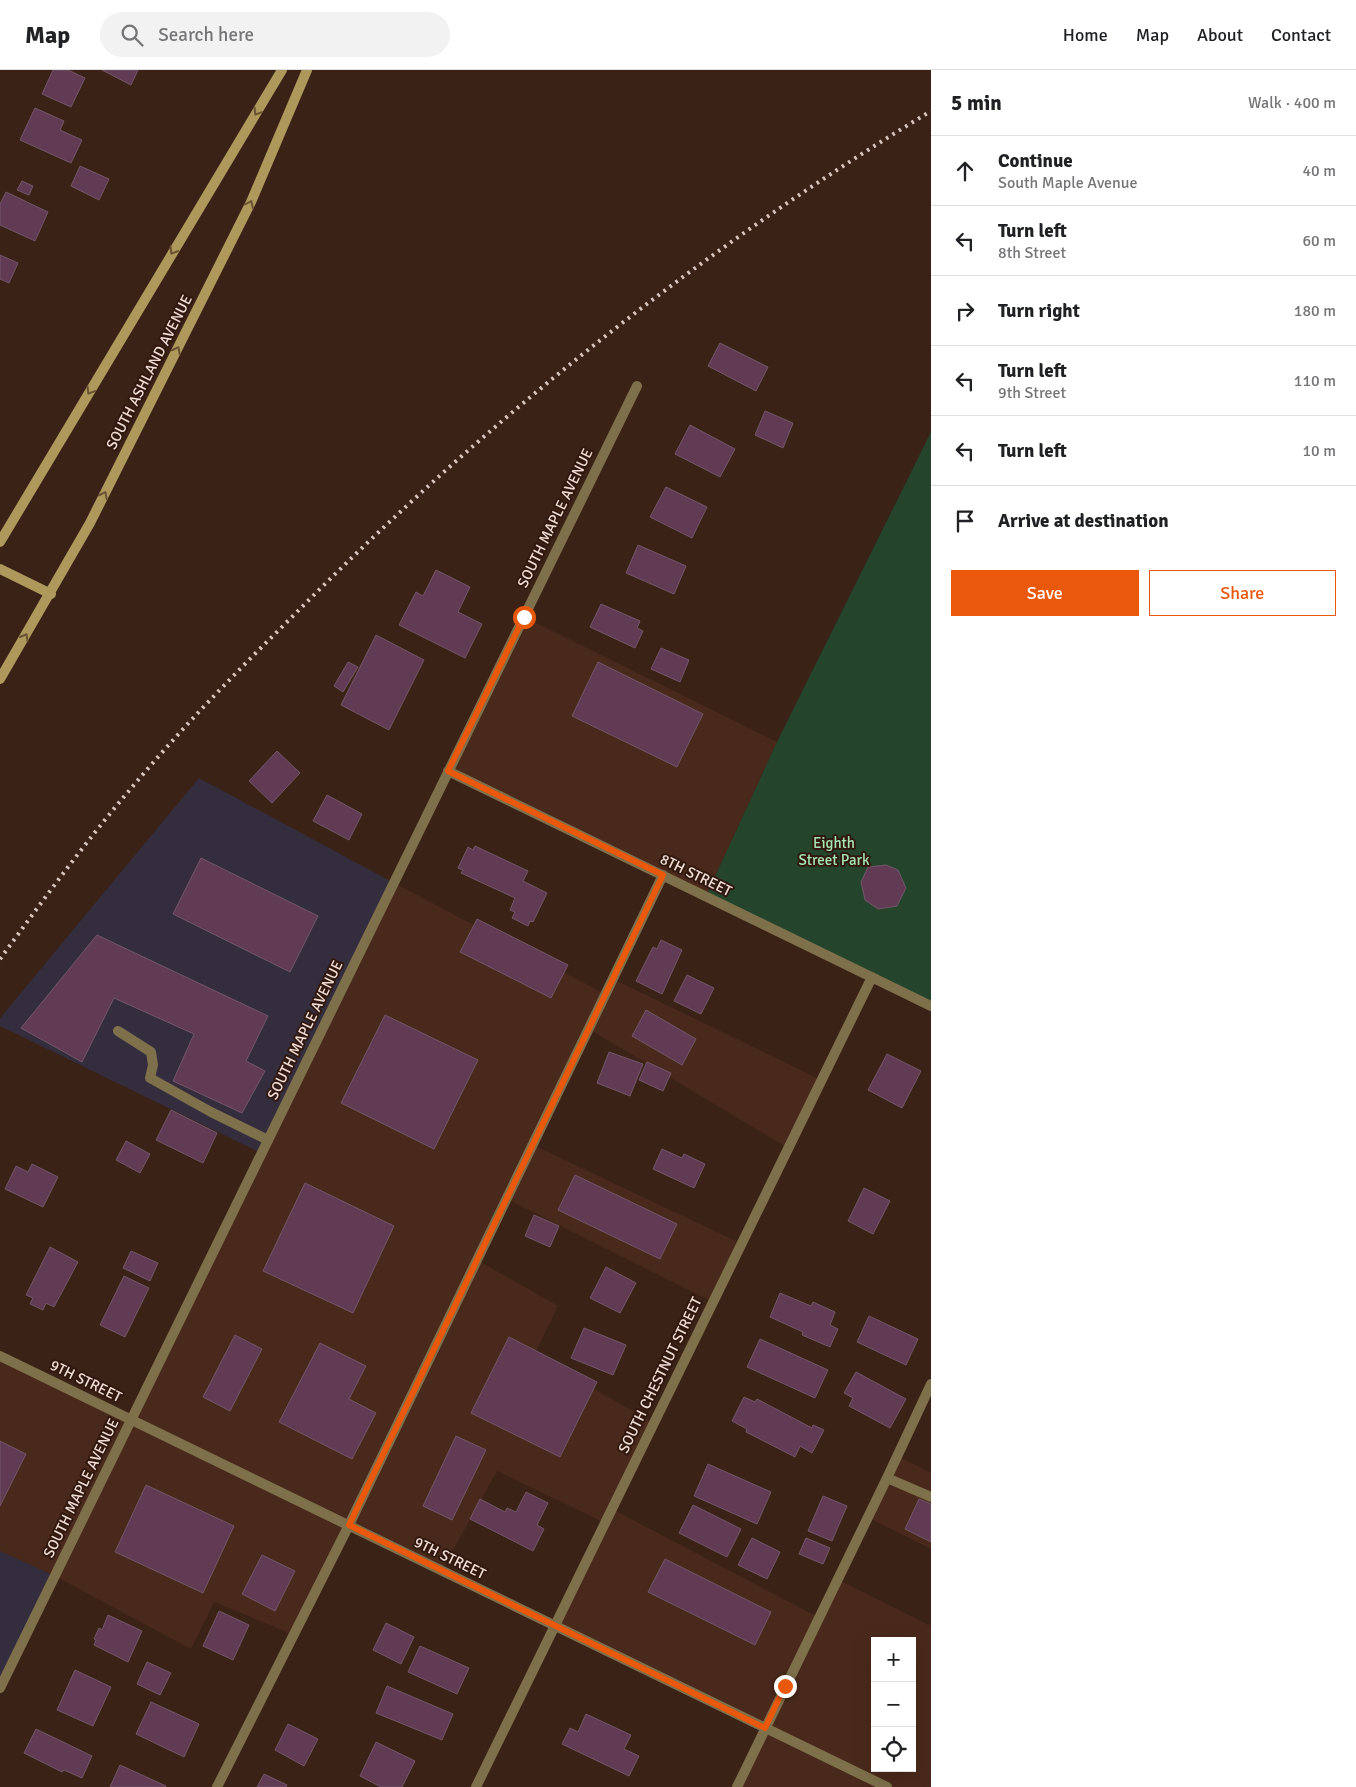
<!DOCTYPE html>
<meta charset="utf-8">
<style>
body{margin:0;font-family:Signika,sans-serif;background:#f2f2f2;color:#202124}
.controls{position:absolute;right:15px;bottom:15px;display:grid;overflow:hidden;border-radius:0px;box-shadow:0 5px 20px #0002}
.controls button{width:45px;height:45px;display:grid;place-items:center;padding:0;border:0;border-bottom:1px solid #e0e0e0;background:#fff;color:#202124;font:25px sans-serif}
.stop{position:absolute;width:15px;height:15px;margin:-11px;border:4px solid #ea580c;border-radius:50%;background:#fff}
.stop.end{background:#ea580c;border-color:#fff;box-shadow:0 1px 5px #0008}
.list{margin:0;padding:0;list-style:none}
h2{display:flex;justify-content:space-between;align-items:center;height:65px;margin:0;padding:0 20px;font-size:21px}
h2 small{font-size:16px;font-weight:400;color:#757577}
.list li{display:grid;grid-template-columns:32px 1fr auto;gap:15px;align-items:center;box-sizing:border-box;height:70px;padding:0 20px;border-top:1px solid #e0e0e0}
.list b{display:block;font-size:19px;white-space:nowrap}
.list p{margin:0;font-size:16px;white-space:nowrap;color:#757577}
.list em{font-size:16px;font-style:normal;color:#757577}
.actions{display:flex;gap:10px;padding:15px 20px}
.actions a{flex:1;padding:11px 0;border:1px solid #ea580c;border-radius:0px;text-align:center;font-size:18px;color:#ea580c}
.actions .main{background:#ea580c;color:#fff}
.icon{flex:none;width:28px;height:28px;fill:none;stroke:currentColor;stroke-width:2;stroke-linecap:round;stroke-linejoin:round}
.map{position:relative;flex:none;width:931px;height:1717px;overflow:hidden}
header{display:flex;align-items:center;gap:30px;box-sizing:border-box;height:70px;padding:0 25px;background:#fff;border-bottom:1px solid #e0e0e0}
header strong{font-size:24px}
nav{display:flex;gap:28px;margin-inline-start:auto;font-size:18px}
.search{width:350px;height:45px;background:#f2f2f2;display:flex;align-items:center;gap:12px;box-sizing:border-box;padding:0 18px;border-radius:28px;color:#757577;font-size:19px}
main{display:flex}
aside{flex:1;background:#fff}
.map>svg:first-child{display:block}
.built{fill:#49291b;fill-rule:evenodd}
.industrial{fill:#342d3d}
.green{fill:#24442c}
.building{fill:#613b54;stroke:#725768}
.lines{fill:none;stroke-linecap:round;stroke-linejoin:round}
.service{stroke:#7e704b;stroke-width:10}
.minor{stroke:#7e704b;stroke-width:10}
.tertiary{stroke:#7e704b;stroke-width:10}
.secondary{stroke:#ae985b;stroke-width:10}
.rail{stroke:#d9c7bf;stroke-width:4;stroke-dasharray:2.5 5;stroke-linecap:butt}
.oneway{stroke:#695231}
.route{stroke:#ea580c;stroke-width:6}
.labels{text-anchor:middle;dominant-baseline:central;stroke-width:4;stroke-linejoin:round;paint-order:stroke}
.street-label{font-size:15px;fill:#efddd6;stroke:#31180e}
.park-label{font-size:15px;fill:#a7e6b4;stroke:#31180e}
</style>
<header>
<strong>Map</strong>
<div class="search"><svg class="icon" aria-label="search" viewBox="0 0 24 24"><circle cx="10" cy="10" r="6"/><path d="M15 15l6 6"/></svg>Search here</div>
<nav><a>Home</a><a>Map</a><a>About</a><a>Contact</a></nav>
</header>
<main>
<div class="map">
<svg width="931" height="1717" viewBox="0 0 931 1717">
<rect width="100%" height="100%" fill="#3b2217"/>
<path class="built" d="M524 547 777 672 706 826 448 701Z
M394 813 605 924 613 909 821 1010 788 1078 589 959 533 1075 742 1174 713 1232 507 1129 477 1190 558 1236 534 1285 654 1353 612 1439 818 1547 837 1509 931 1556V1717H737L765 1658 555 1556 605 1453 497 1401 442 1500 349 1455 294 1565 214 1532 191 1579 55 1506 0 1481V1286L131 1349ZM875 1571H912V1698H875Z
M896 1385 931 1403V1479L867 1447Z"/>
<path class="industrial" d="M199 708 394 813 261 1083 0 956V948Z
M0 1481 55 1506 0 1618Z"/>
<path class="green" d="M931 362V936L706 826 777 672Z"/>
<path class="building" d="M53 0H68L85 8 71 37 42 24Z
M102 0H138L131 15Z
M35 38 64 51 60 60 82 70 71 93 20 70Z
M80 96 109 109 99 130 71 116Z
M22 111 33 116 29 125 17 120Z
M6 122 48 142 35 171 0 155V134Z
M0 185 18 193 9 213 0 209Z
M720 273 768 297 756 321 708 296Z
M765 341 793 353 783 378 755 365Z
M690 355 735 379 720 407 675 384Z
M666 417 707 437 692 468 650 447Z
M638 475 686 496 674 524 626 503Z
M436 500 470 517 458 542 482 554 465 588 399 555 416 522 423 526Z
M601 534 640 551 637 558 643 561 635 578 590 557Z
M376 565 424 590 389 660 341 635Z
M661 578 689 590 680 612 651 599Z
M348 592 358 597 343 622 334 616Z
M598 592 703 644 677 697 572 646Z
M277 681 300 703 272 733 249 711Z
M327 725 362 744 349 770 313 751Z
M475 776 528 801 523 811 547 823 533 852 530 851 528 856 512 848 515 842 510 840 515 828 461 803 463 800 458 798 468 777 473 780Z
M201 788 318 846 290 902 173 844Z
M886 795 898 800 906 818 897 836 878 839 865 830 861 812 868 797Z
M477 849 568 895 551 928 460 882Z
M97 865 268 946 246 991 265 1001 242 1043 173 1011 194 964 114 928 82 992 21 958Z
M661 870 682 880 662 924 636 911 653 877 657 879Z
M687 905 714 918 701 944 674 931Z
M646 940 696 969 682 995 632 966Z
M385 945 478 990 434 1079 341 1033Z
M609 982 643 994 630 1026 597 1013Z
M887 984 921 1001 902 1038 868 1020Z
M647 992 671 1003 663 1021 639 1010Z
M171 1040 217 1063 203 1093 156 1070Z
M126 1071 150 1084 140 1103 116 1090Z
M662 1079 682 1088 684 1084 705 1094 694 1118 653 1099Z
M32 1094 58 1107 43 1137 5 1119 16 1096 28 1102Z
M575 1105 677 1154 660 1189 558 1140Z
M305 1113 394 1156 353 1243 263 1201Z
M864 1118 890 1131 873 1164 848 1151Z
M534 1145 559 1156 550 1177 525 1166Z
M50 1177 78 1192 54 1237 46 1233 43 1240 30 1234 33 1228 26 1225Z
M131 1181 158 1193 150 1211 123 1198Z
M606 1197 636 1213 620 1243 590 1228Z
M124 1206 149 1218 125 1267 100 1255Z
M780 1223 811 1236 813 1232 835 1242 830 1255 838 1259 830 1277 802 1265 803 1262 770 1247Z
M869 1246 918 1269 906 1295 857 1272Z
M584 1258 626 1275 613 1305 571 1288Z
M235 1265 262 1279 230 1341 203 1327Z
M509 1267 597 1312 560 1387 471 1343Z
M760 1269 828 1300 815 1328 747 1297Z
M320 1273 366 1296 349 1329 376 1343 352 1389 279 1352Z
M856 1302 906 1329 890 1358 849 1336 853 1328 844 1323Z
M744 1327 755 1332 757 1329 812 1358 813 1355 824 1360 812 1383 800 1376 795 1387 746 1362 747 1359 732 1351Z
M456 1366 486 1380 452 1450 423 1436Z
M0 1371 26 1384 0 1436Z
M708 1394 771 1422 757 1454 694 1426Z
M146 1415 234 1456 203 1523 115 1482Z
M526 1422 548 1433 537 1455 544 1459 533 1481 470 1449 480 1429 505 1442 507 1438 516 1442Z
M823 1426 847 1436 832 1471 808 1461Z
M919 1429 931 1434V1472L905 1459Z
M693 1435 741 1459 727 1487 679 1463Z
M752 1468 780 1482 767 1509 738 1495Z
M806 1468 830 1478 823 1494 799 1484Z
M262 1485 295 1501 275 1541 242 1524Z
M665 1489 771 1542 755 1575 648 1522Z
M219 1541 249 1555 233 1590 203 1576Z
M108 1545 142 1561 128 1592 94 1575 96 1570 94 1569 99 1558 102 1560Z
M386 1553 414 1567 401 1594 373 1580Z
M420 1576 469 1598 457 1624 408 1602Z
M147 1592 171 1603 160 1625 137 1614Z
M75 1600 111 1617 93 1656 57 1640Z
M387 1616 453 1644 442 1670 376 1643Z
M151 1632 199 1654 184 1687 136 1664Z
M586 1644 631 1665 624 1679 639 1686 629 1706 562 1674 570 1658 578 1662Z
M288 1654 318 1669 304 1696 275 1680Z
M36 1659 92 1686 82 1708 64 1700 62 1702 24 1683Z
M376 1672 415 1691 402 1717H381L360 1706Z
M120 1695 166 1716 165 1717H110Z
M264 1704 287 1715 286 1717H257Z"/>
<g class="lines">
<path class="service" d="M118 961 151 982 153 995 150 1008 211 1042 268 1070
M887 1408 931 1427
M217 1717 349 1455 663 805
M737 1717 887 1408 931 1314"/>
<path class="minor" d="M448 701 931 936
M0 1618 637 316
M476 1717 872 907"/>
<path class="tertiary" d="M0 1286 887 1717"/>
<path class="secondary" d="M0 472 282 0
M0 499 51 524
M0 609 90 453 251 132 307 0"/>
<path class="rail" d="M0 889C41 833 83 775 128 722 178 662 233 605 289 550 483 353 694 184 931 41"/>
</g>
<defs><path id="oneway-chevron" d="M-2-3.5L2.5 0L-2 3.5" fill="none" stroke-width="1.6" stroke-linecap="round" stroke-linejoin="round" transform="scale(1.25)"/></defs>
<g class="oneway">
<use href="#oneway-chevron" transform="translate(257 42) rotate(121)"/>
<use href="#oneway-chevron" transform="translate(250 134) rotate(-65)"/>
<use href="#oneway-chevron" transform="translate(173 181) rotate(121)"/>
<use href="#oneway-chevron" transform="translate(177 280) rotate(-63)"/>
<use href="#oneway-chevron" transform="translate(90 321) rotate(121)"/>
<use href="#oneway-chevron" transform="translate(104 425) rotate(-63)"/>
<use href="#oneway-chevron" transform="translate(25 567) rotate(-60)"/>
</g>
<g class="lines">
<path class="route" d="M524 547 448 701 663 805 349 1455 765 1658 785 1616"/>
</g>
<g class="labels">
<g class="street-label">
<text transform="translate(149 302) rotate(-63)">SOUTH ASHLAND AVENUE</text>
<text transform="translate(555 448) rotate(-64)">SOUTH MAPLE AVENUE</text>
<text transform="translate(696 805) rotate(26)">8TH STREET</text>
<text transform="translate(305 960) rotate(-64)">SOUTH MAPLE AVENUE</text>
<text transform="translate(660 1305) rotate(-64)">SOUTH CHESTNUT STREET</text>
<text transform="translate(86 1311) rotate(26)">9TH STREET</text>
<text transform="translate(81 1418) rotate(-64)">SOUTH MAPLE AVENUE</text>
<text transform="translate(450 1488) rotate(26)">9TH STREET</text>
</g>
<g class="park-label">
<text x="834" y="773">Eighth<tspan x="834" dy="17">Street Park</tspan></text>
</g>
</g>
</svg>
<div class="controls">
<button>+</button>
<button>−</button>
<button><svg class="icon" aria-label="locate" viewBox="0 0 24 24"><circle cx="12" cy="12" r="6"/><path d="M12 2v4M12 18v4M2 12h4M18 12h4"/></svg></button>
</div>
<div class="stop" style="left:524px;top:547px"></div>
<div class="stop end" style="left:785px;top:1616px"></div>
</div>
<aside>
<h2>5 min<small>Walk · 400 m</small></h2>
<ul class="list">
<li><svg class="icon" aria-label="ahead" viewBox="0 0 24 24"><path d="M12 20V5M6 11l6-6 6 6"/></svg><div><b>Continue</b><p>South Maple Avenue</p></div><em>40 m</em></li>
<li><svg class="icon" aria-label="left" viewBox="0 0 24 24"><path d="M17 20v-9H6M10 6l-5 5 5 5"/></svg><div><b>Turn left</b><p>8th Street</p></div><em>60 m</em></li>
<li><svg class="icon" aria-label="right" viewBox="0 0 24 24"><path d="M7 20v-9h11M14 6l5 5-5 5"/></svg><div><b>Turn right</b></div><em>180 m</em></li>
<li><svg class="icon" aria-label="left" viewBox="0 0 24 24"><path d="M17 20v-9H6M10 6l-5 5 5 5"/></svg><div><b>Turn left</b><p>9th Street</p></div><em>110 m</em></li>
<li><svg class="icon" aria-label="left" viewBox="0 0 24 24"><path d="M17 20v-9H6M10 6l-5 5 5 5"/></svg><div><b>Turn left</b></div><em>10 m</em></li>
<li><svg class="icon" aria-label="arrive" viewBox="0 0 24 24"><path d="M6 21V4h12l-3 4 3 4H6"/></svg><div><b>Arrive at destination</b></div></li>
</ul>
<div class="actions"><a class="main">Save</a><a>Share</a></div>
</aside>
</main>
